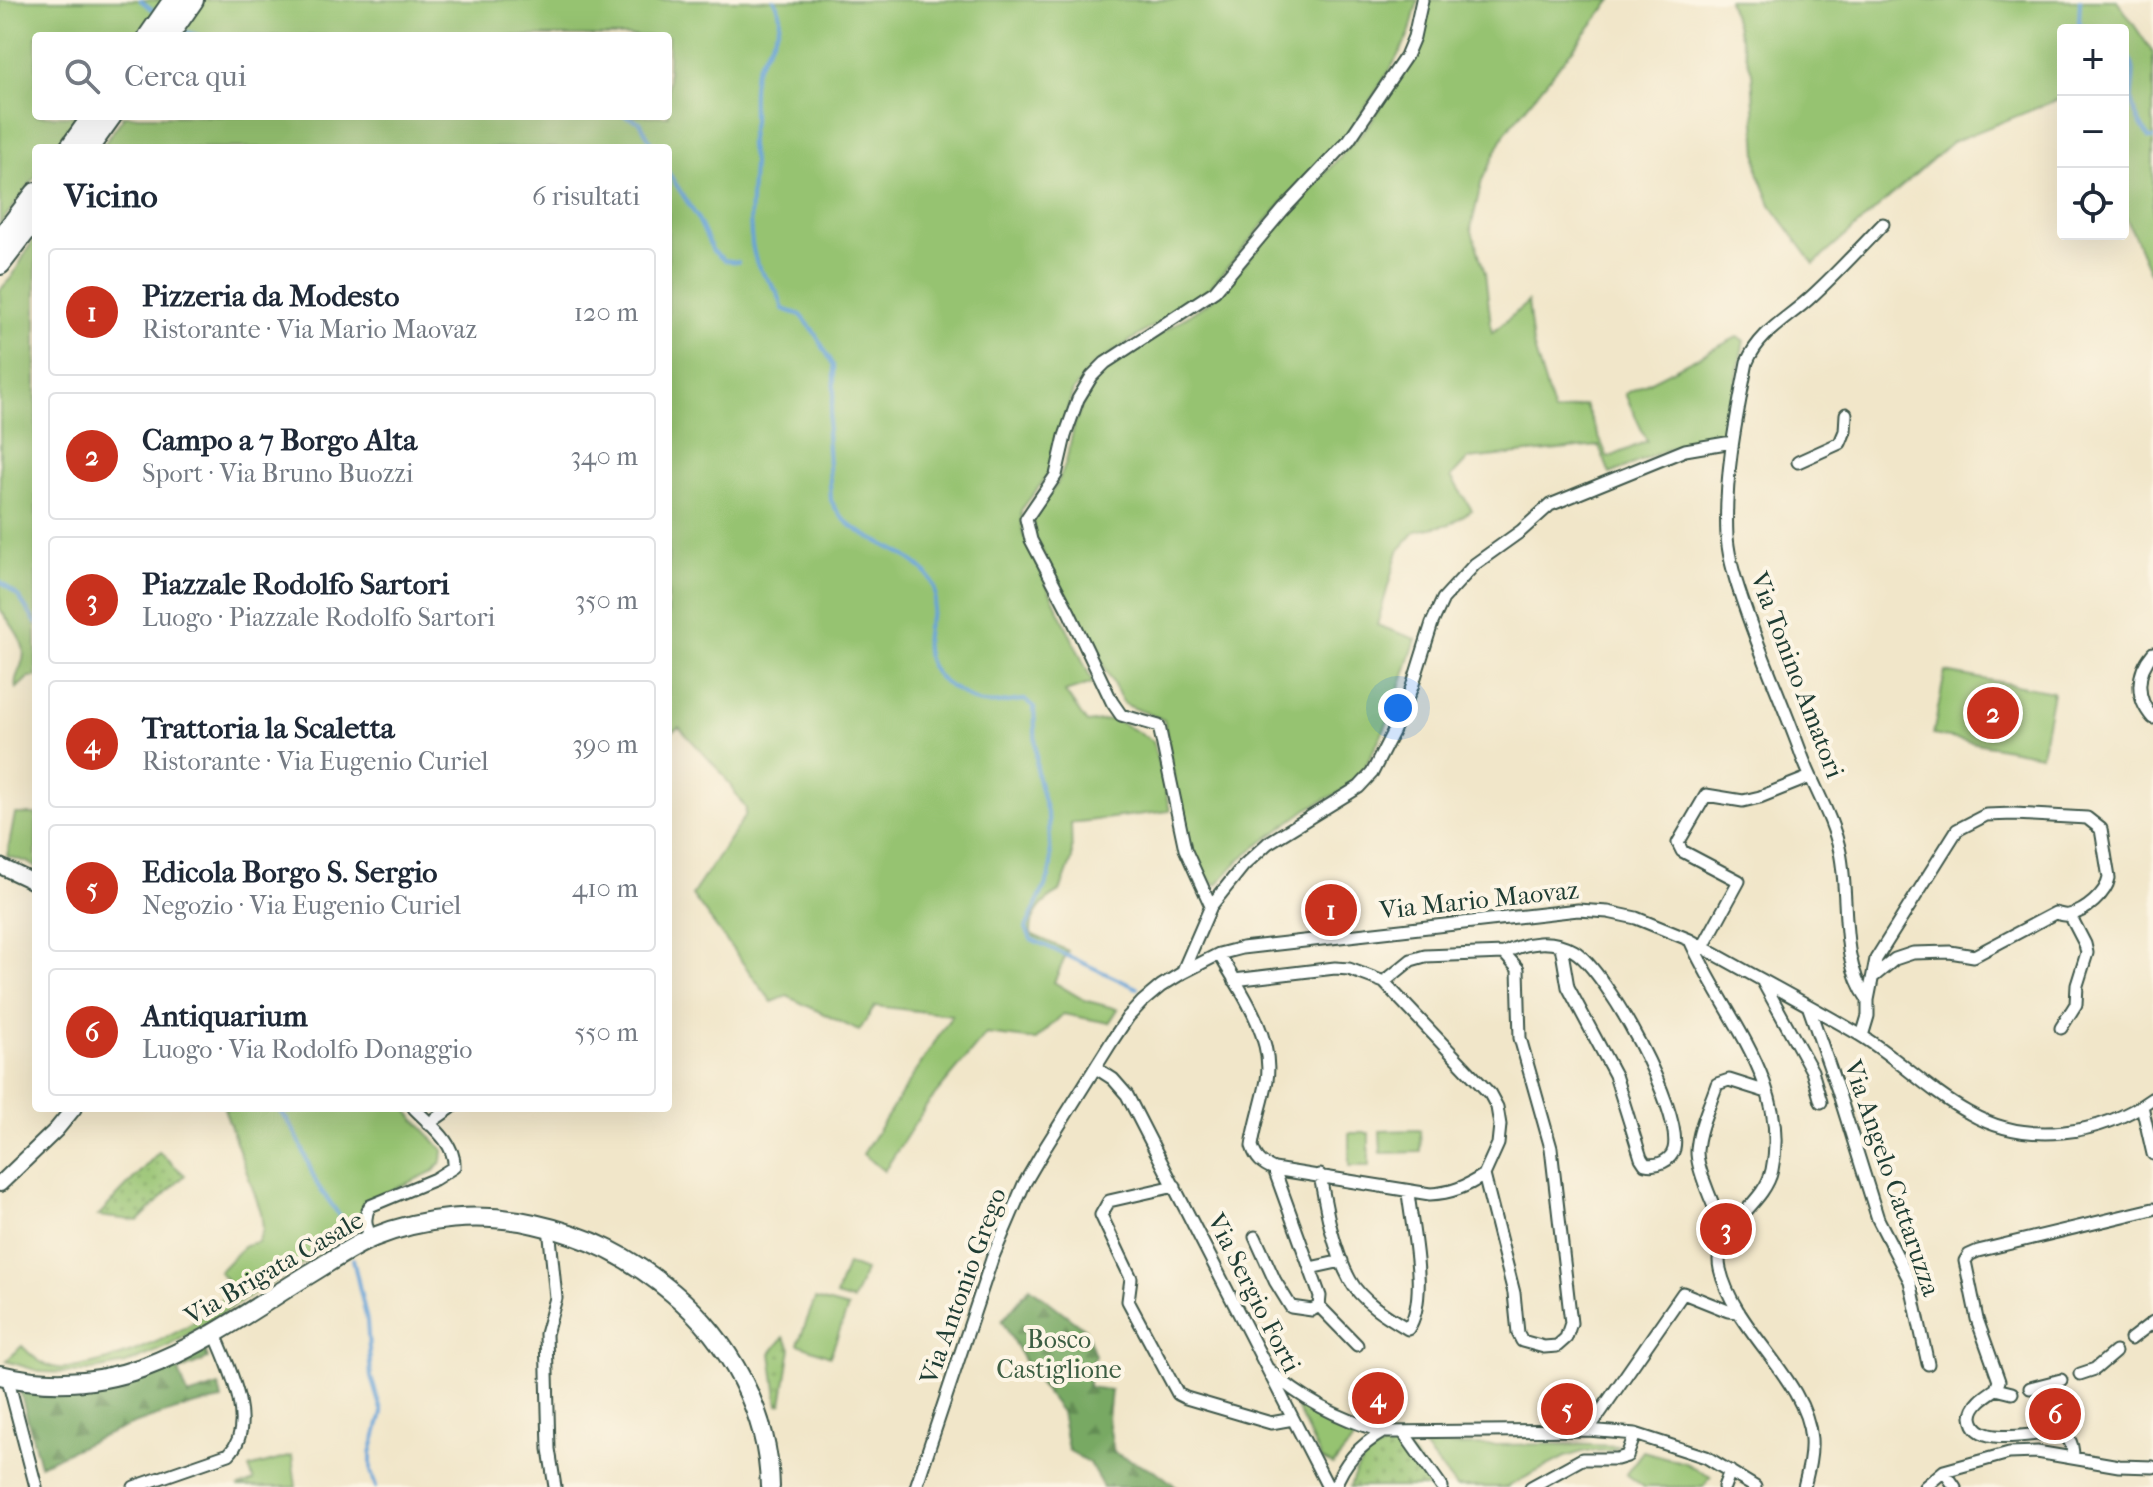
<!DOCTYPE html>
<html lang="it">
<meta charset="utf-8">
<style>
body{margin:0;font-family:"IM FELL French Canon",serif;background:#f2f2f3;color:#1f2937}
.controls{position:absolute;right:24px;top:24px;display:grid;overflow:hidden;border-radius:8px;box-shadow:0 8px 32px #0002}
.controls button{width:72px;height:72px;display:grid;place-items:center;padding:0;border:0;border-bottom:2px solid #e0e1e3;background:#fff;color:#1f2937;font:40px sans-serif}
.you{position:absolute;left:1398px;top:708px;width:28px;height:28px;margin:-20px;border:6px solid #fff;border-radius:50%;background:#1a73e8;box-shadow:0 0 0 12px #1a73e833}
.badge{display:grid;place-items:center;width:52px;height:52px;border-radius:50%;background:#c8321e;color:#fff;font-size:26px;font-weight:700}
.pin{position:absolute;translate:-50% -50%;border:4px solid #fff;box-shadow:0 2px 8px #0006}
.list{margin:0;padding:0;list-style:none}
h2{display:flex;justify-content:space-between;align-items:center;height:104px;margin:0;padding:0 32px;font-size:34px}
h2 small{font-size:26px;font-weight:400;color:#747a83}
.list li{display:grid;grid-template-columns:52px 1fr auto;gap:24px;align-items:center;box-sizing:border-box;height:128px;margin:0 16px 16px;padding:0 16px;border:2px solid #e0e1e3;border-radius:8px}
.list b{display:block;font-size:30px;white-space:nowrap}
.list p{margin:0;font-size:26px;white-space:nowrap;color:#747a83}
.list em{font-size:26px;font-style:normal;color:#747a83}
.icon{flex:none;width:44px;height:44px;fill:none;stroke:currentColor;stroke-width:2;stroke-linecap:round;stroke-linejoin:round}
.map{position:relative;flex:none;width:2153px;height:1487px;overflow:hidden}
.search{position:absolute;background:#fff;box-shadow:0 8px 32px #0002;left:32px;top:32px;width:640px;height:88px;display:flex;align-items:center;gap:20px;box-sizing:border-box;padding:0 28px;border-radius:8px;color:#747a83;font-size:30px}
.panel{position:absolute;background:#fff;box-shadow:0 8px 32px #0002;left:32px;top:144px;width:640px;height:968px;border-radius:8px}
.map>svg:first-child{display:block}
.green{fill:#96c371;stroke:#5a8052;stroke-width:2}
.forest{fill:url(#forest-firs);stroke:#4c734c;stroke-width:2}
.park{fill:url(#park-dots);stroke:#5a8052;stroke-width:2}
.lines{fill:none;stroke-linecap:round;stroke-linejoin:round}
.stream{stroke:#66a3d7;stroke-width:4}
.minor-casing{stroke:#3e564a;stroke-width:15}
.tertiary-casing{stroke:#3e564a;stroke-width:18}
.primary-casing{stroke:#3e564a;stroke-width:22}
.trunk-casing{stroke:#3e564a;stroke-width:24}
.minor{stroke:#fff;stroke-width:11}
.tertiary{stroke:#fff;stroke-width:14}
.primary{stroke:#fff;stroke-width:18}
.trunk{stroke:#fff;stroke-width:20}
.labels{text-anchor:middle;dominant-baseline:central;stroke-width:8;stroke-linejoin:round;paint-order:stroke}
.street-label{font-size:26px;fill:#1f3d34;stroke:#fcf5e5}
.park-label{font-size:26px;fill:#3d5e43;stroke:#fcf5e5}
</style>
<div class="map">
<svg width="2153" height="1487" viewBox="0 0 2153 1487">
<defs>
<pattern id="forest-firs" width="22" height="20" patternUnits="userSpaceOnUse" patternTransform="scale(2)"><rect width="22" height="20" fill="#78a963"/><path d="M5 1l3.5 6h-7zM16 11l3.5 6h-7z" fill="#628b52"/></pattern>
<pattern id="park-dots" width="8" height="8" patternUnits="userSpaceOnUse" patternTransform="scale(2)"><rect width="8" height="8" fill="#96c371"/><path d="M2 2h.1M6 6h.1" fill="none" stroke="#7aa05e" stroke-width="1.8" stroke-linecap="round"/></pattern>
</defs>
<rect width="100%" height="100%" fill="#fcf5e5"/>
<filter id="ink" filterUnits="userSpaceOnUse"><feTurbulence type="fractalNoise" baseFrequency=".0125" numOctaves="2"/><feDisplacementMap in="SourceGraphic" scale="16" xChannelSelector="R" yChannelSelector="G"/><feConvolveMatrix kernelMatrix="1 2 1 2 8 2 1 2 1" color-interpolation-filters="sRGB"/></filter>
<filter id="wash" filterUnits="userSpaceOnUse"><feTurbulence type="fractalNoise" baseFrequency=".006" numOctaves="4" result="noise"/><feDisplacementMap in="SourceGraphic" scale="32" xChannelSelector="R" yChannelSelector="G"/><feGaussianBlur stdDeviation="1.8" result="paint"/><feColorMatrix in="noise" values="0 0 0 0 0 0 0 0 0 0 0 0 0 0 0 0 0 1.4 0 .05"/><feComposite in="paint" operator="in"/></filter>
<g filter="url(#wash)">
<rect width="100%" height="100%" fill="#f1e6c9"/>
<path class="green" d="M0 0H1418L1409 35 1390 70 1350 131 1287 197 1208 290 1092 366 1073 391 1048 475 1021 510 1023 534 1093 683 1065 692 1087 723 1114 719 1153 741 1170 811 1071 823 1072 859 1060 892C1043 901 1030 914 1031 934L1068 951 1054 982 1084 1000 1118 1009 1109 1023 1063 1014 1036 1040 986 1034 927 1105 884 1171 863 1154 952 1015 875 1006 859 1031 787 996 772 1002 692 895 745 816 746 809 722 773 679 727 668 734V148H101L123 118 122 116H668V36H36V116H80L57 148H36V176L0 224Z
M1430 0H1612L1505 133 1482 180 1471 228 1485 273 1492 333 1528 302 1533 345 1554 413 1585 405 1608 458 1647 441 1625 394 1737 337 1744 340 1726 435 1671 448 1610 474 1599 446 1468 459 1451 477 1472 510 1450 524 1416 531 1398 551 1377 625 1416 639 1389 720 1364 769 1342 791 1307 809 1241 858 1217 885 1202 873 1183 833 1164 720 1124 704 1035 538 1033 517 1057 484 1066 462 1075 422 1088 392 1106 369 1212 300 1371 122 1405 68 1422 32Z
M1728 0H2117L2153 53V279L2123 210V30H2063V107L2059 99 1952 142 1814 264 1772 207 1758 172 1752 72Z
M36 235V677H29L16 689C14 677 19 674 22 663 30 644 10 624 0 609V290L12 277Z
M1945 672 2053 692 2041 755 1933 735Z
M15 814H36V868L27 862 7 856Z
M224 1108H405L443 1150 442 1161 434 1171 368 1201 354 1232 169 1346 126 1364 78 1373 42 1372 6 1361 22 1346C33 1357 42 1366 58 1368 97 1371 198 1331 222 1298 225 1294 226 1285 227 1280L219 1272 245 1245 258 1242 263 1229 261 1212Z
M1420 1130 1421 1152 1381 1153 1380 1131Z
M1349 1133H1369V1166H1349Z
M847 1264 865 1271 853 1301 836 1296Z
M815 1299 848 1308 830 1356 798 1344Z
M1299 1404 1331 1423 1354 1432 1353 1441 1333 1465 1322 1460 1297 1409Z
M1560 1444 1619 1446 1610 1451H1586L1565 1457 1507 1487H1456L1423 1446Z
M1643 1451 1685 1463 1711 1477 1703 1487H1644L1626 1474Z
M292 1456 296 1487H238L254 1481 249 1468Z"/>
<path class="forest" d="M1030 1287 1086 1330 1095 1355 1088 1387 1111 1390 1108 1419 1114 1453 1156 1471 1177 1487H1103L1089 1463 1068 1450 1061 1412 1031 1373 1002 1321Z
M204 1347 208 1359 179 1371 188 1396 219 1386 222 1400C158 1410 99 1437 40 1465L19 1387C37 1388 57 1392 75 1391 121 1389 165 1370 204 1347Z"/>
<path class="park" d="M159 1152 185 1175 138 1221 98 1216Z
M784 1337 791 1348 782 1404 778 1405 771 1353Z
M1393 1444C1412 1446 1424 1472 1435 1487H1350C1356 1464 1369 1450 1393 1444Z"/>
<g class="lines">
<path class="stream" d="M140 0 157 13
M774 0C794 28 758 51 754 78 752 92 753 106 753 121 752 129 749 137 750 145 750 152 753 157 753 163 752 196 746 229 756 261 760 274 771 281 777 292 780 297 781 304 783 309L801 315 813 330 834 366V394L827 433 831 500C849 543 908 543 931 580 941 596 931 612 927 628 921 658 933 679 960 692 968 696 972 702 982 703 995 705 1011 701 1025 700L1034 707 1037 774 1049 821 1051 866 1049 877 1026 928 1031 939 1137 988
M2080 0 2079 23 2084 30
M180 30 200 36
M2123 53C2141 63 2130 86 2132 102 2134 115 2142 127 2149 138H2153
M625 116 640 122 654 148
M668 172 697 217 713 251 724 260 738 262
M0 581 18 596 36 623
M277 1108C300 1132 303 1154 316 1182 324 1198 336 1205 343 1225
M353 1259 367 1321 371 1377 382 1413 371 1453V1471L376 1487"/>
</g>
</g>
<g filter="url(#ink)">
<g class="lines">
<g class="minor-casing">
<path id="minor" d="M1798 462 1840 443 1845 431 1846 414
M2153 653C2136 673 2135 698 2153 718
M1211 906 1185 849 1159 726 1121 715 1112 702 1069 612 1031 540 1026 519 1056 475 1065 436 1078 399 1092 376 1105 363 1215 291 1283 210 1349 140 1406 56 1414 37 1422 0
M1690 940C1721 1012 1791 1084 1772 1170 1764 1207 1711 1228 1720 1269 1734 1331 1806 1378 1811 1439 1812 1456 1808 1471 1804 1487
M1703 947 1739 881 1682 851 1678 843 1706 795 1743 801 1760 797 1810 777
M1219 954C1240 989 1274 1037 1267 1080 1263 1102 1255 1124 1252 1146 1256 1159 1262 1164 1274 1169L1430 1194C1451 1193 1466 1187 1484 1175
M1182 973 1211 906 1243 866 1268 843 1359 787 1372 773 1394 730 1412 687 1432 623 1443 599 1475 564 1521 531 1550 505 1685 450 1732 442
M1234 980 1335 968 1349 969 1384 982 1490 1094 1497 1107 1500 1125 1498 1144 1484 1175 1514 1293 1518 1333 1522 1341 1544 1347 1557 1346 1566 1338 1571 1323 1551 1148 1520 1038 1518 969 1504 953
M1384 982 1411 960 1425 956 1504 953C1526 942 1552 938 1574 951 1607 971 1683 1111 1674 1149 1671 1161 1657 1167 1645 1164L1641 1158 1615 1075 1568 987 1561 946
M1763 982 1812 1071 1821 1102
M1868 1000C1838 958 1850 900 1840 852 1833 818 1814 788 1802 756 1784 706 1762 658 1745 608 1737 585 1729 561 1727 537 1724 478 1736 419 1747 362 1760 331 1789 318 1812 296 1837 273 1860 248 1883 224
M1809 1008 1838 1091 1878 1219 1910 1281 1928 1364
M2061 1028 2076 1004 2077 985 2087 953 2085 944 2070 915
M1862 1036 1868 1016V1000L1876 959 1957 830 1986 815 2014 814 2087 818 2101 829 2109 878C2106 894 2085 912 2069 915 2064 916 2060 914 2055 913L1974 956 1950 952 1913 953 1895 959 1873 977
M1096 1068 1113 1079 1127 1095 1328 1487
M2142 1106 2153 1154
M428 1124 451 1108
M1320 1175C1326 1209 1333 1249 1350 1280 1361 1301 1388 1317 1408 1329 1429 1298 1412 1230 1408 1193
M1175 1186 1109 1201 1101 1215 1131 1278 1128 1301 1178 1394 1186 1398 1271 1423 1293 1419
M549 1227 556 1298 546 1334 549 1449 555 1487
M1726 1234C1718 1216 1696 1169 1697 1151 1698 1129 1710 1105 1717 1084L1729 1080 1767 1092
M1255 1237 1275 1281 1291 1307 1312 1310 1319 1306 1320 1296 1274 1169
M371 1238C366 1226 363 1218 370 1206L435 1179 454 1167C456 1143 429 1124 414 1108
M1310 1268 1342 1261
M1319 1306 1357 1345
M2131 1339 2153 1322
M1267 1368C1301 1400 1338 1418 1383 1432L1588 1430 1635 1434 1706 1457 1755 1487
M2080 1374 2095 1369 2115 1352
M7 1376 36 1487
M2030 1388 2061 1380
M1996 1389 2012 1393
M1588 1430 1683 1293 1728 1311 1739 1312
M1403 1432 1442 1487
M2073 1457C2073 1447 2071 1435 2058 1433 2041 1430 1975 1451 1972 1417 1972 1404 1987 1395 1996 1389L1999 1381 1977 1319 1965 1261 1969 1255 1978 1251 2153 1209
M1944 1471 1955 1487
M134 1487 229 1454C258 1425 228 1365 215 1334
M916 1487 992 1259 1024 1184 1045 1148 1112 1041 1128 1017 1142 1002 1161 986 1182 973 1219 954 1242 948 1578 910 1608 912 1636 918 1690 940C1746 972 1804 1002 1860 1035 1898 1058 1930 1092 1969 1113 2026 1146 2100 1136 2153 1098
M1335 1487C1344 1462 1360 1445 1383 1432
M1531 1487 1582 1459H1617L1627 1456 1635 1434
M1724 1487 1730 1471
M1925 1487 1944 1471 2009 1453 2037 1452 2119 1466 2153 1467"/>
</g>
<g class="tertiary-casing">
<path id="tertiary" d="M0 866 36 883
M0 1184 56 1130 74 1108"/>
</g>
<g class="primary-casing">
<path id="primary" d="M0 1375C126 1406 210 1335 311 1273 331 1261 352 1246 374 1237 424 1217 481 1212 534 1224 589 1236 630 1257 673 1293 729 1340 769 1413 770 1487"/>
</g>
<g class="trunk-casing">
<path id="trunk" d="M149 36 174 0
M168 36 193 0
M70 148 93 116
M88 148 111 116
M0 240 36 193
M0 264 36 217"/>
</g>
<use href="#minor" class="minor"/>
<use href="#tertiary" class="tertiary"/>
<use href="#primary" class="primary"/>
<use href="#trunk" class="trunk"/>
</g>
</g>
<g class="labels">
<g class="street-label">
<text transform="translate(1797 675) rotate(69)">Via Tonino Amatori</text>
<text transform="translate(1479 900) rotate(-6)">Via Mario Maovaz</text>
<text transform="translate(1892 1178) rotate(71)">Via Angelo Cattaruzza</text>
<text transform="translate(274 1268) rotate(-30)">Via Brigata Casale</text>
<text transform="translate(963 1286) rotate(-70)">Via Antonio Grego</text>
<text transform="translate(1254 1293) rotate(63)">Via Sergio Forti</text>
</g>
<g class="park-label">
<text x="1059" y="1339">Bosco<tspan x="1059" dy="30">Castiglione</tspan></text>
</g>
</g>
</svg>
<div class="controls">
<button>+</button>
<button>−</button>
<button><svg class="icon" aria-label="locate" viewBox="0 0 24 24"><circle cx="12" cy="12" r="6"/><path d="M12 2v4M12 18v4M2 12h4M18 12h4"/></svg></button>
</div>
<div class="you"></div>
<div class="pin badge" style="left:1331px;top:910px">1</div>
<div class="pin badge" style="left:1993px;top:713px">2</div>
<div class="pin badge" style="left:1726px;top:1229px">3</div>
<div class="pin badge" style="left:1378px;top:1398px">4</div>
<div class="pin badge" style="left:1567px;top:1409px">5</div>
<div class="pin badge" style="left:2055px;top:1414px">6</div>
<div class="search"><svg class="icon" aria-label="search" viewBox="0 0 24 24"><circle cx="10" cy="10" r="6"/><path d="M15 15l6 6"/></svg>Cerca qui</div>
<section class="panel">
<h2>Vicino<small>6 risultati</small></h2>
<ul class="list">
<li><span class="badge">1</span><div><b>Pizzeria da Modesto</b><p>Ristorante · Via Mario Maovaz</p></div><em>120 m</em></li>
<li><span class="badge">2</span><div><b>Campo a 7 Borgo Alta</b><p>Sport · Via Bruno Buozzi</p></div><em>340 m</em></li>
<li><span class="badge">3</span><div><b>Piazzale Rodolfo Sartori</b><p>Luogo · Piazzale Rodolfo Sartori</p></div><em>350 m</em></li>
<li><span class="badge">4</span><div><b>Trattoria la Scaletta</b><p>Ristorante · Via Eugenio Curiel</p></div><em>390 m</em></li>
<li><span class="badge">5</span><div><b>Edicola Borgo S. Sergio</b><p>Negozio · Via Eugenio Curiel</p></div><em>410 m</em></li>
<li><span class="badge">6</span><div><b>Antiquarium</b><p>Luogo · Via Rodolfo Donaggio</p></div><em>550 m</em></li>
</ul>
</section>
</div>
